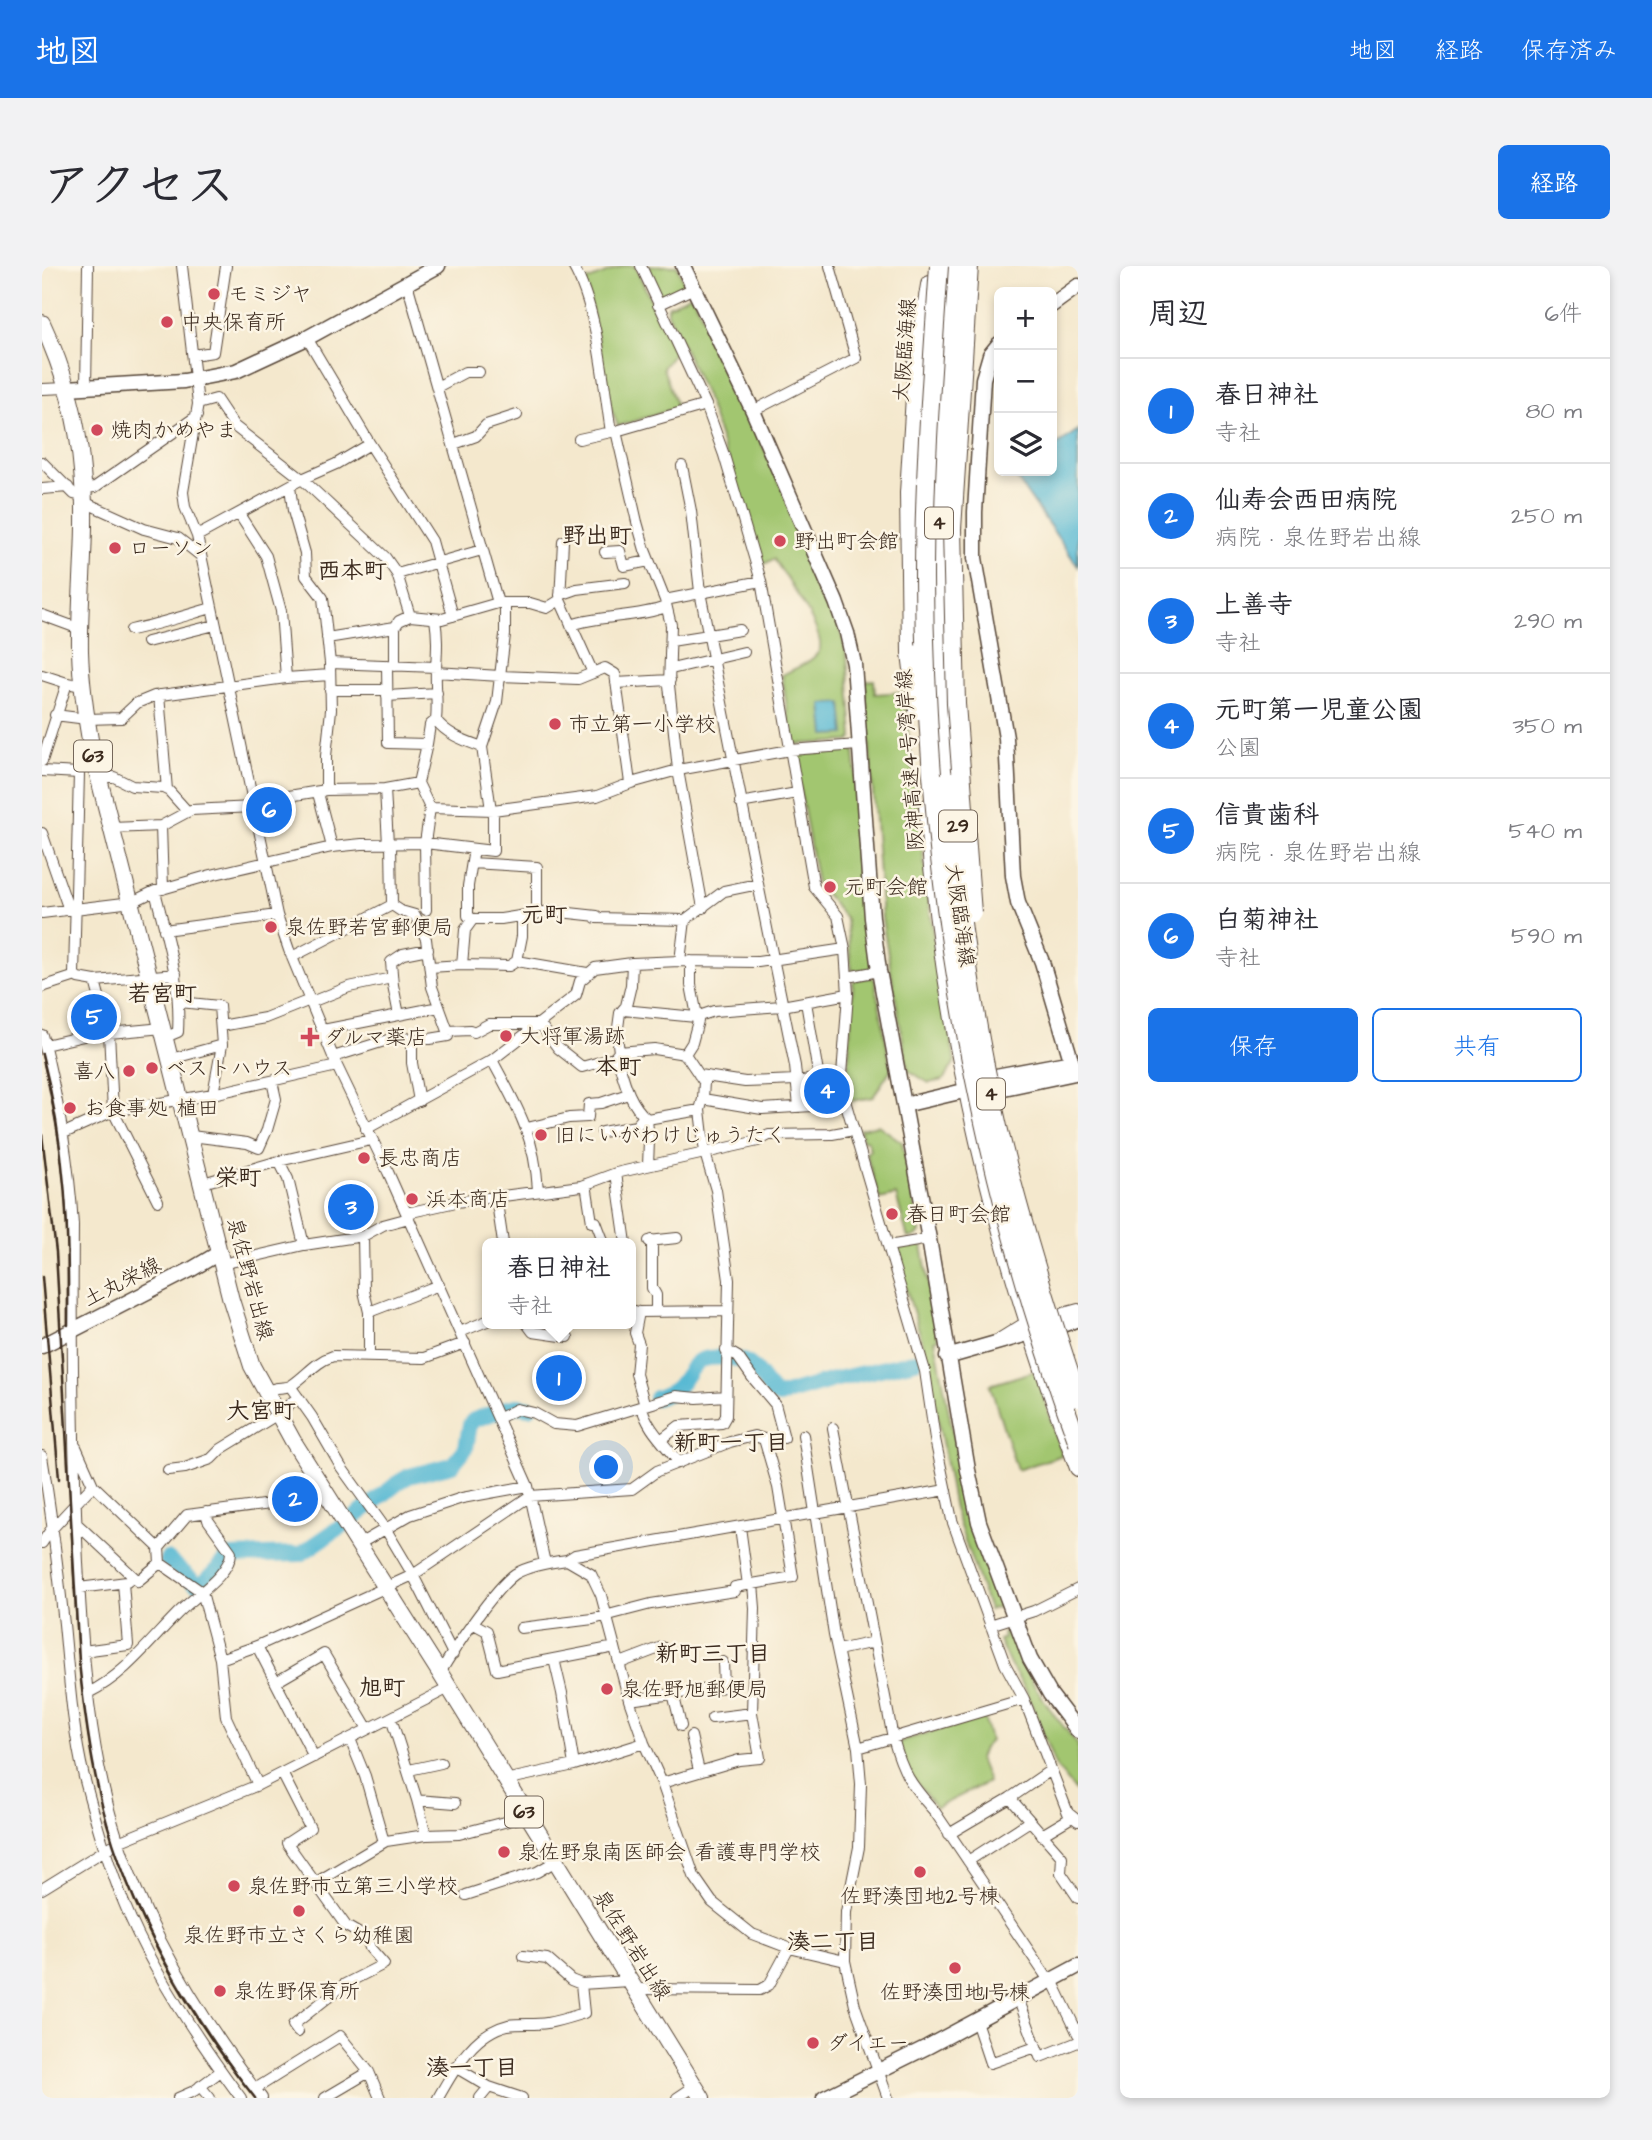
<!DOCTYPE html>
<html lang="ja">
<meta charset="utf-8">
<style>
body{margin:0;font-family:"Architects Daughter","Klee One",sans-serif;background:#f2f2f3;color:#2b2b33}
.controls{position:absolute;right:21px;top:21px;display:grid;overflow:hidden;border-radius:10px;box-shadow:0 4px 10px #0003}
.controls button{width:63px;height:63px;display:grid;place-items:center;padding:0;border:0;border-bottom:2px solid #e1e1e2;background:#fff;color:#2b2b33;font:35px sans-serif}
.you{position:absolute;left:565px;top:1202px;width:24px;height:24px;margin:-18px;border:5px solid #fff;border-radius:50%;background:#1a73e8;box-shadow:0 0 0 10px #1a73e833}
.badge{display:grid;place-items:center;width:46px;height:46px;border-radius:50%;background:#1a73e8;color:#fff;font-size:23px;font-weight:700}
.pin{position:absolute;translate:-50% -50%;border:4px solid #fff;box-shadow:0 2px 7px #0006}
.popup{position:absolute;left:440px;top:972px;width:154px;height:91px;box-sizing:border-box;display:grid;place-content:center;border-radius:10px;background:#fff;filter:drop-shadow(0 2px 5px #0005);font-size:23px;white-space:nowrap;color:#7c7c81}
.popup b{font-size:26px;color:#2b2b33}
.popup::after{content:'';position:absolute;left:50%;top:100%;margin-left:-14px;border:14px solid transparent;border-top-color:#fff}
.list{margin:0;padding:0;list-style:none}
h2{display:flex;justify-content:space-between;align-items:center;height:91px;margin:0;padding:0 28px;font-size:30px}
h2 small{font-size:23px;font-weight:400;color:#7c7c81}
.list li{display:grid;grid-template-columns:46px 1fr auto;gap:21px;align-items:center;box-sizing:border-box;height:105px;padding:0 28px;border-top:2px solid #e1e1e2}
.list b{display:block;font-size:26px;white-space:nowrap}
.list p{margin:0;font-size:23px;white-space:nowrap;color:#7c7c81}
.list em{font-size:23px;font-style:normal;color:#7c7c81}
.actions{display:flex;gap:14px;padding:21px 28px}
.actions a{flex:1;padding:16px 0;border:2px solid #1a73e8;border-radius:10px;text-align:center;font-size:24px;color:#1a73e8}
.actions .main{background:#1a73e8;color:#fff}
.icon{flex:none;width:38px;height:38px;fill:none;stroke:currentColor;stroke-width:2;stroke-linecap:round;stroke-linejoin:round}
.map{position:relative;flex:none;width:1036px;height:1832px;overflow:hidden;border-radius:10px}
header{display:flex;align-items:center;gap:42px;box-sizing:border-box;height:98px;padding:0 35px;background:#1a73e8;color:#fff}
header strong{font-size:33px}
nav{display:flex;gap:38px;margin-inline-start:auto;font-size:24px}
.intro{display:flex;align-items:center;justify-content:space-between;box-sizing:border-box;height:168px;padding:0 42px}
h1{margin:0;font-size:49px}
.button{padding:18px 32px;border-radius:10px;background:#1a73e8;color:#fff;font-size:24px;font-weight:700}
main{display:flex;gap:42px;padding:0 42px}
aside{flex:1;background:#fff;border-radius:10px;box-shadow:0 4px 10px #0003}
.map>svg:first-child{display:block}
.green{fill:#a2c66f;stroke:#6e7846;stroke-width:2}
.water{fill:#54b8d3;stroke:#487178;stroke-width:2}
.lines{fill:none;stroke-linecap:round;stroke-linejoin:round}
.river{stroke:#54b8d3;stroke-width:16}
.street-casing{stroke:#574638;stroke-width:12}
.secondary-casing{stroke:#574638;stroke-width:17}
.primary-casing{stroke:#574638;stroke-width:18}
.highway-casing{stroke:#574638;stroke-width:20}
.street{stroke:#fff;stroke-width:10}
.secondary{stroke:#fff;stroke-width:14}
.primary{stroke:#fff;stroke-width:16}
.highway{stroke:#fff;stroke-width:18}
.rail{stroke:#3b2a1e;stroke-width:2.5}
.highway-bridge-casing{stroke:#574638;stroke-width:20;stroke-linecap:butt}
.highway-bridge{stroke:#fff;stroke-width:18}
.poi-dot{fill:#d1495b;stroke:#fcf5e5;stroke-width:2.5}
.labels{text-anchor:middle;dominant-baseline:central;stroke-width:5;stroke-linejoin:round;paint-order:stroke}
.shield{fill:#fcf5e5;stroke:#75675a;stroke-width:2}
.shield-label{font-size:19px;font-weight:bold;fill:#3b2a1e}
.poi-label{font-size:21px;fill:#3b2a1e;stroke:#fcf5e5;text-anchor:start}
.street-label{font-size:21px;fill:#3b2a1e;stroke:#fcf5e5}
.neighbourhood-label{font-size:23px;font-weight:bold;fill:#3b2a1e;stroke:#fcf5e5}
</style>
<header>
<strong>地図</strong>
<nav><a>地図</a><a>経路</a><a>保存済み</a></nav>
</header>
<div class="intro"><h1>アクセス</h1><a class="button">経路</a></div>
<main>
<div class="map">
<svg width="1036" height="1832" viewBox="0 0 1036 1832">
<rect width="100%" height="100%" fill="#fcf5e5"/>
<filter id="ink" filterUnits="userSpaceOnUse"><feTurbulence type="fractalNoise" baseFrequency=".0143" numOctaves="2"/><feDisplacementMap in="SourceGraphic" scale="14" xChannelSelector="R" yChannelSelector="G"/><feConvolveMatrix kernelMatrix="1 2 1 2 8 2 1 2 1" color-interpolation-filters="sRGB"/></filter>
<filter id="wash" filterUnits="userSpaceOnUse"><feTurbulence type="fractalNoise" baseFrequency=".00686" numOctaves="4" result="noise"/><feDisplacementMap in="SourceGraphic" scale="28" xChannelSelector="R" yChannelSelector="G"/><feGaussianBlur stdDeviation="1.57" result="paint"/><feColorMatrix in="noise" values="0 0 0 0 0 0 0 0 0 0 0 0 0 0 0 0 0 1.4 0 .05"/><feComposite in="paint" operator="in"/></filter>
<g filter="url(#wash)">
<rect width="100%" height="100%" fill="#f4e8cd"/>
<path class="green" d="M581 0H593L633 86 621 102 635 142 576 160 569 142 544 15Z
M604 0H635L644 21 625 31 615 25Z
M647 29 651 31 697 126 792 340 805 390 811 471 808 475 755 478 750 475 740 409C751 403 771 396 777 385 786 369 742 309 732 293L722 298 719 296 665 133 625 45 626 40Z
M832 414 833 428 861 426 892 676 913 796 901 814 887 817 866 804 840 653 823 415Z
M809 483 812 485 831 700 830 703 812 705 810 704 804 653 775 618 753 494 757 488Z
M829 711 833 714 849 803 831 831 809 835 806 824 810 821V813L806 811 811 717 813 714Z
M836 859 860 876 878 966 875 970 866 972 854 929 838 933 824 887 828 884 826 875 821 874 818 863Z
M880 979 896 1073 893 1074 925 1240 959 1340 947 1344 912 1243 885 1091 853 986 856 982Z
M993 1105 1020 1189 975 1204 948 1119Z
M964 1366 969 1368 993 1421 1011 1447 1036 1479V1528L1013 1499 984 1424 968 1399 957 1374 962 1372 961 1367Z
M942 1451 948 1475 941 1482 937 1493 946 1516 894 1542 864 1503 857 1479 859 1475Z"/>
<path class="water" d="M1036 164V300L972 209 978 205H1010V183Z
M800 437 803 468 783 469 780 438Z"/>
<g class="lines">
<path class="river" d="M614 1132C643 1123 636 1116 654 1097 663 1088 697 1091 707 1098 716 1105 724 1119 732 1128L737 1130 791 1114 873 1095
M125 1293 155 1318H161L188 1290 259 1288 317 1248 357 1216 367 1210 410 1199 424 1182 428 1158 432 1154 465 1142 475 1140 487 1142"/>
</g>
</g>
<g filter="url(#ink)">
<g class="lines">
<g class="street-casing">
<path id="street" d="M140 0 156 138 141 226 143 241 155 270 235 649 247 684 295 800 346 906 486 1220 503 1297
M531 0C556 43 561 116 569 166L574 165 595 256 603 284 623 334 629 359 627 419 636 504 661 642
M599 0 664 139 682 189 719 315 772 621 796 650 803 683 806 728 800 809 804 838 883 1105 893 1173 910 1254 963 1398 982 1433 1026 1547 1036 1555
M365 17 456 337
M616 39 652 22
M265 72 328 178 390 275 411 350
M151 89 171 86 184 0
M44 121 46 0
M395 121 423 106H437
M0 123 25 122
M156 138 174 133 192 160 260 213 343 291 355 308 368 350 400 353 456 337H488L505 342 518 334
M711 145 814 92 788 0
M574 165 664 139
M537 173 569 166
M412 178 434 170 444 159 475 149
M0 196 32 228 42 230
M248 220 251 245 263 287 264 310 281 332 288 397 289 444 284 490V524L343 523
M42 222 53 221 155 150
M0 223 26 221
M42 236 102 263 136 272 159 290
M197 248 224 290 239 345 244 412
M155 270 260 213 294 198 328 178
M521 275 518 334 551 407
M563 286 578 285 582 300 607 295
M355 308 440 284
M518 329 535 323 583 317
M623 334 719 315
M0 349 38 363
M529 359C560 349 593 352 624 341
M89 364C117 358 142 350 170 342
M285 372 353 361 357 355 368 350
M629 375 698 364
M105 376 173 359
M288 397 394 401
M345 399 346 477 385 478 388 459 394 454C396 437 393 421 394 403 395 384 396 372 393 353
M353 400V361
M629 403 702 386
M394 406 458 410 463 369V337
M0 409 25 417
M574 417 628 414
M288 424H345
M117 429 125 524
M345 430 395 427
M13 449 45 453 79 452 95 437 112 430 244 412 288 409
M394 454C405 469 424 475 440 481
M50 485 39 491 37 507 32 709 36 712 53 715 67 767 71 845 116 935
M0 495 25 417 40 420
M0 505 37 507
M57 511H72L90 520 121 522 127 525 145 545
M276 527 290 581
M210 536 284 524
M698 537 755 527
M388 542 451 544 555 530 589 517 636 504 748 484 816 479
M449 544 440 481 455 436 458 410 536 413 563 402 573 408 588 517
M119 560 121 623
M70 562 119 560 149 544 211 541
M0 567 27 644
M346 578 343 523 376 517
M430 597 495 601V648
M716 618 753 800 757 841
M113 625C125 674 139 714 136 766L124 771
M350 639 359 645 373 649 384 673 390 721 406 765 428 764 432 766 447 758H498L516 782 540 801 572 792 577 786 575 769 578 747 584 740 589 719 590 697
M384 644 383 577 388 542 376 517 385 478
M0 647 90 636 113 625 169 609 290 581 320 578 383 577 451 585V544
M554 652 643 654 682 625 716 618 658 326 649 245 640 200
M431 653 426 650V620L432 583
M122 664 235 649
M250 691 350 639 349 578
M475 695 480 670V651
M638 695 643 654
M420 699 467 700 475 695 545 707
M388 701 420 699 423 664 431 653H459L509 645 555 650
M805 711 837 705
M53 715 134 708
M0 721 34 710
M138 736 177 740 180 779 171 828
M269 736 307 721 350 712
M764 736 777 813
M581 744 654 751 672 745 740 740 806 728
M357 749 351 719 349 696 361 688 386 683
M179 760 223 752 268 734
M281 764 397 741
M0 769C16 832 27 894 31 959 30 1071 31 1185 36 1297 41 1391 47 1485 76 1574 106 1665 162 1756 220 1832
M370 772V797L377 835
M3 779 46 769 121 762
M577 786 612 783 643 788
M575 790C582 814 586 836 605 853L607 875 606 899
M291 791 352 772 388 773 406 770V765
M129 793 180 779
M450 794C475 840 493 870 496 924
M657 809 703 816 754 814
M754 816 800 809
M661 833 720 843 804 838
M485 862 527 852 546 851 547 838 559 837 586 828
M324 863 450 794 534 729 538 715 553 702 590 697 638 695 716 696 803 683
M560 866 594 860 599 854 658 844
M22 867 71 845 171 828 295 800
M149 870 205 877 217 882 225 864 234 833 230 815
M237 895 246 913 262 979
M574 907 584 977
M161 917 237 895 329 874
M544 918 550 956H554L562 977
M454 930 461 977
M365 947 414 936 539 920 574 907 716 875 727 869 790 868 812 864
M321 970 322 1025 327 1046V1090
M610 974V1022L614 1029V1045
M607 975 635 972
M846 980 887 973
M180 998 262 979 321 970 341 959 367 952
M589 1044 597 1046 685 1045
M327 1046 397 1019
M597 1046 593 1067 597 1078 594 1108 603 1140
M1021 1047 1036 1043
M485 1058 491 1066 526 1071
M418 1066 445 1055
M958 1072 979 1059
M684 1084 696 1091 710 1111 733 1138 742 1172
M248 1120 270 1151 299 1201 343 1262 371 1309 411 1388
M224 1126C233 1119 242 1124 250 1119 265 1109 273 1096 291 1090L382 1092 423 1077
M600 1141C605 1163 624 1179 637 1197
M457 1152 475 1143 492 1147 512 1158 535 1160 634 1130 655 1132 684 1130
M791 1162 851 1472C861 1508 869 1519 893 1546L1008 1716
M761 1169 792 1369 816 1482 819 1518 817 1581 804 1646 803 1695 813 1740 846 1832
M620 1173 637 1160 680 1157 684 1150 687 1014 674 924 663 887 658 844 661 833 662 816 643 788 650 777 656 755 649 719V695
M0 1190C9 1246 16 1302 22 1358 27 1409 30 1461 42 1511 53 1553 65 1596 82 1637 109 1704 156 1774 199 1832
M126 1204 143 1202 169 1193 179 1183 236 1148 256 1131
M51 1219 117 1282 118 1297 160 1326 178 1393 184 1451 216 1519
M34 1257 96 1315 118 1297
M698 1261 706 1319
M0 1277 8 1265 51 1219 34 1181
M317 1278 368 1249 420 1232 486 1220
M117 1282 145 1249 251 1235 273 1222 278 1217
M525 1294 533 1289 904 1224
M37 1322 85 1316
M432 1358 445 1365 455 1404 573 1381
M948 1359 992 1345 1036 1323
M215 1380 272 1491
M796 1384 832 1376
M41 1385 86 1379 81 1317
M178 1393 215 1380 371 1309 488 1230 590 1223 615 1205 688 1176 712 1170 722 1173 736 1221 751 1311 693 1321V1325L609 1338 551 1353 479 1362
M512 1393 520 1427 532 1499
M578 1397 620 1381
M398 1407C412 1383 452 1323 473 1308 488 1299 509 1296 525 1294L549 1308 559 1329 587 1434 602 1477 620 1517 652 1610 670 1636 710 1668 747 1682 803 1695
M234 1416 282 1388 326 1463
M46 1427C83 1409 107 1376 136 1347 150 1332 189 1308 189 1286L166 1254 164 1246
M631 1427 639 1460
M587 1434 682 1421 681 1396
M349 1452 375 1534 413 1537
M670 1452 710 1447
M649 1470 657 1505
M308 1473 323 1510 342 1576
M816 1482 982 1433
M367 1504 399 1497
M240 1507 268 1562 245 1577 304 1660 325 1672 328 1682 342 1698 303 1718 251 1759 256 1766
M463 1514 532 1499 602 1477
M620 1517 697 1494 718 1492 710 1447 713 1342 711 1318
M968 1532 1020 1591 1019 1607 1036 1632
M375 1534 384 1569 417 1568 485 1550
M907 1568 968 1532 1009 1504
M1000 1569 1030 1551
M926 1595 988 1555
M273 1617 344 1575 384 1569
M0 1623 76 1576 216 1519 407 1422
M424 1629 495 1606 514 1595
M481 1690 505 1693 529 1714 539 1718 587 1715
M1010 1714 1036 1768
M592 1723 718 1724 727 1719 747 1682
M976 1732 998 1791 1036 1776
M934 1755 948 1797 994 1781
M413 1801 447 1821 480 1832
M327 1806 338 1832
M158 1820 168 1832
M213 1823 298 1770 327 1806 283 1832
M136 1832 152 1825 179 1805
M396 1832C412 1804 431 1767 466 1759 479 1757 492 1759 505 1757 517 1755 529 1751 542 1747L539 1718
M438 1832 447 1821
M635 1832 653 1820"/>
</g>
<g class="secondary-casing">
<path id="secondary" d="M641 0 711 145 794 336 805 367 812 398 830 652 837 705 887 973 926 1204 937 1256 988 1393 1008 1428 1036 1465
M1010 39 1036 20
M25 122 142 115 194 105 265 72 396 0
M940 817 954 810 1030 796
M862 839 926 824 957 823 1033 807 1000 696 976 637 971 610 964 472 933 292V246L941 113 948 89 957 78
M1023 1058 1036 1053
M0 1080 150 1003 177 987
M905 1091 982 1069
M782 1832 885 1781 1036 1700"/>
</g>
<g class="primary-casing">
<path id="primary" d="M0 57C22 104 36 153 40 205 46 264 37 325 38 385 39 419 44 452 50 485L189 1034 210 1100 251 1175 398 1407 660 1832
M885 541C900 766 957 991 1036 1202"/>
</g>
<g class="highway-casing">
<path id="highway" d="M910 263 927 0
M869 387 867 227 875 98 888 19
M906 514 898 376 897 259 911 0"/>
</g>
<use href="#street" class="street"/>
<use href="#secondary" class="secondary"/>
<use href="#primary" class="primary"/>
<use href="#highway" class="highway"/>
<path class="rail" d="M0 788C24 881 27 963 26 1059
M0 869 14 986 37 1396C42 1444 48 1492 60 1539 87 1645 145 1747 213 1832
M0 1011 17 1213"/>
<g class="highway-bridge-casing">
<path id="highway-bridge" d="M897 0C890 104 882 208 882 312 883 608 934 899 1036 1177
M910 263 914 438 930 647
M869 387 876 444
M906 514C914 631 930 747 956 861 978 953 1006 1043 1036 1132"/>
</g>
<use href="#highway-bridge" class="highway-bridge"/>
</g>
</g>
<g class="poi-dot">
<circle cx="172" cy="28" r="7"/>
<circle cx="125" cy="56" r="7"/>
<circle cx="55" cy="164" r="7"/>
<circle cx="738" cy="275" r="7"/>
<circle cx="73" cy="282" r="7"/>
<circle cx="513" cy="458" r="7"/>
<circle cx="788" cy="621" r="7"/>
<circle cx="229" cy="661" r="7"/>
<circle cx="464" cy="770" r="7"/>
<path d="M264.5 760.5h7v7h7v7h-7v7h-7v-7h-7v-7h7z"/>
<circle cx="110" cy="802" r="7"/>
<circle cx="87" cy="805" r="7"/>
<circle cx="28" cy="842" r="7"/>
<circle cx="499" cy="869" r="7"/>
<circle cx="322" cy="892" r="7"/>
<circle cx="370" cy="933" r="7"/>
<circle cx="850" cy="948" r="7"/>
<circle cx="565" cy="1423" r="7"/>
<circle cx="462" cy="1586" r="7"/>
<circle cx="878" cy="1606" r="7"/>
<circle cx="192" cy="1620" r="7"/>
<circle cx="257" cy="1645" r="7"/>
<circle cx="913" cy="1702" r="7"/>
<circle cx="178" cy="1725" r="7"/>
<circle cx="771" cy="1777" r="7"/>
</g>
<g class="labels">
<g class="shield">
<rect x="883" y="241.5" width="28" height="31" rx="5"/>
<rect x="32" y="474.5" width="38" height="31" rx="5"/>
<rect x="897" y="544.5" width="38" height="31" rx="5"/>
<rect x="935" y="812.5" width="28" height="31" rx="5"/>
<rect x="463" y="1530.5" width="38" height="31" rx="5"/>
</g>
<g class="shield-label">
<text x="897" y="257">4</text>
<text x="51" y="490">63</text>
<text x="916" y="560">29</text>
<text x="949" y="828">4</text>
<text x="482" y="1546">63</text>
</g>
<g class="poi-label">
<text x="186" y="28">モミジヤ</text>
<text x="139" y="56">中央保育所</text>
<text x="69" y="164">焼肉かめやま</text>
<text x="752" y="275">野出町会館</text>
<text x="87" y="282">ローソン</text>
<text x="527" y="458">市立第一小学校</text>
<text x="802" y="621">元町会館</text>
<text x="243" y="661">泉佐野若宮郵便局</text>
<text x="478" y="770">大将軍湯跡</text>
<text x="282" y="771">ダルマ薬店</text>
<text x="124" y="802">ベストハウス</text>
<text x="73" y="805" text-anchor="end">喜八</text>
<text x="42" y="842">お食事処 植田</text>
<text x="513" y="869">旧にいがわけじゅうたく</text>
<text x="336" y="892">長忠商店</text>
<text x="384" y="933">浜本商店</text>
<text x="864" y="948">春日町会館</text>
<text x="579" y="1423">泉佐野旭郵便局</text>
<text x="476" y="1586">泉佐野泉南医師会 看護専門学校</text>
<text x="206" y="1620">泉佐野市立第三小学校</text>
<text x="878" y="1630" text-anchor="middle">佐野湊団地2号棟</text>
<text x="257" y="1669" text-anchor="middle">泉佐野市立さくら幼稚園</text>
<text x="192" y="1725">泉佐野保育所</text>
<text x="913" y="1726" text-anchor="middle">佐野湊団地1号棟</text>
<text x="785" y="1777">ダイエー</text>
</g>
<g class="street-label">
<text transform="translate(863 84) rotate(-86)">大阪臨海線</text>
<text transform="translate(868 494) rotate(-94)">阪神高速4号湾岸線</text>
<text transform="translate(918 649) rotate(82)">大阪臨海線</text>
<text transform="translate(208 1013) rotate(75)">泉佐野岩出線</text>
<text transform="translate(80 1016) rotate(-27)">土丸栄線</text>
<text transform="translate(590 1679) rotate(58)">泉佐野岩出線</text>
</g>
<g class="neighbourhood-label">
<text x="555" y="270">野出町</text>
<text x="310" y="305">西本町</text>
<text x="502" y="649">元町</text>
<text x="120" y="728">若宮町</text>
<text x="576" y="801">本町</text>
<text x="196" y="912">栄町</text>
<text x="219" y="1145">大宮町</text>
<text x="689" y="1177">新町一丁目</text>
<text x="671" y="1388">新町三丁目</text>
<text x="340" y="1422">旭町</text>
<text x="791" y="1676">湊二丁目</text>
<text x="430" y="1802">湊一丁目</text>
</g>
</g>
</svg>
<div class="controls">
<button>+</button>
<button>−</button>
<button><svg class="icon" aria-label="layers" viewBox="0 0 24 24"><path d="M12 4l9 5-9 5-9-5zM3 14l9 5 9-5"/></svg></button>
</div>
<div class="you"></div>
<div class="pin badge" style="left:517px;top:1112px">1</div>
<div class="popup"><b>春日神社</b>寺社</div>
<div class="pin badge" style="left:253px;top:1233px">2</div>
<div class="pin badge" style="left:309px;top:941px">3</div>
<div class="pin badge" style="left:785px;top:825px">4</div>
<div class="pin badge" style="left:52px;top:751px">5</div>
<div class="pin badge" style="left:227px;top:544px">6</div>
</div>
<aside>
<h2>周辺<small>6件</small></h2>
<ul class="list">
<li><span class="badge">1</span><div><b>春日神社</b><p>寺社</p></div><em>80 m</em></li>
<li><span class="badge">2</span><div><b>仙寿会西田病院</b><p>病院 · 泉佐野岩出線</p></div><em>250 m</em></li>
<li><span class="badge">3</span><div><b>上善寺</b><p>寺社</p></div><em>290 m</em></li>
<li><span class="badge">4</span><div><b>元町第一児童公園</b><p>公園</p></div><em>350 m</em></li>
<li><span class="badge">5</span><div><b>信貴歯科</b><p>病院 · 泉佐野岩出線</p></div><em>540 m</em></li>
<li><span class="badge">6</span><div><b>白菊神社</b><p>寺社</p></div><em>590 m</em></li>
</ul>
<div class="actions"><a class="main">保存</a><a>共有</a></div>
</aside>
</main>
